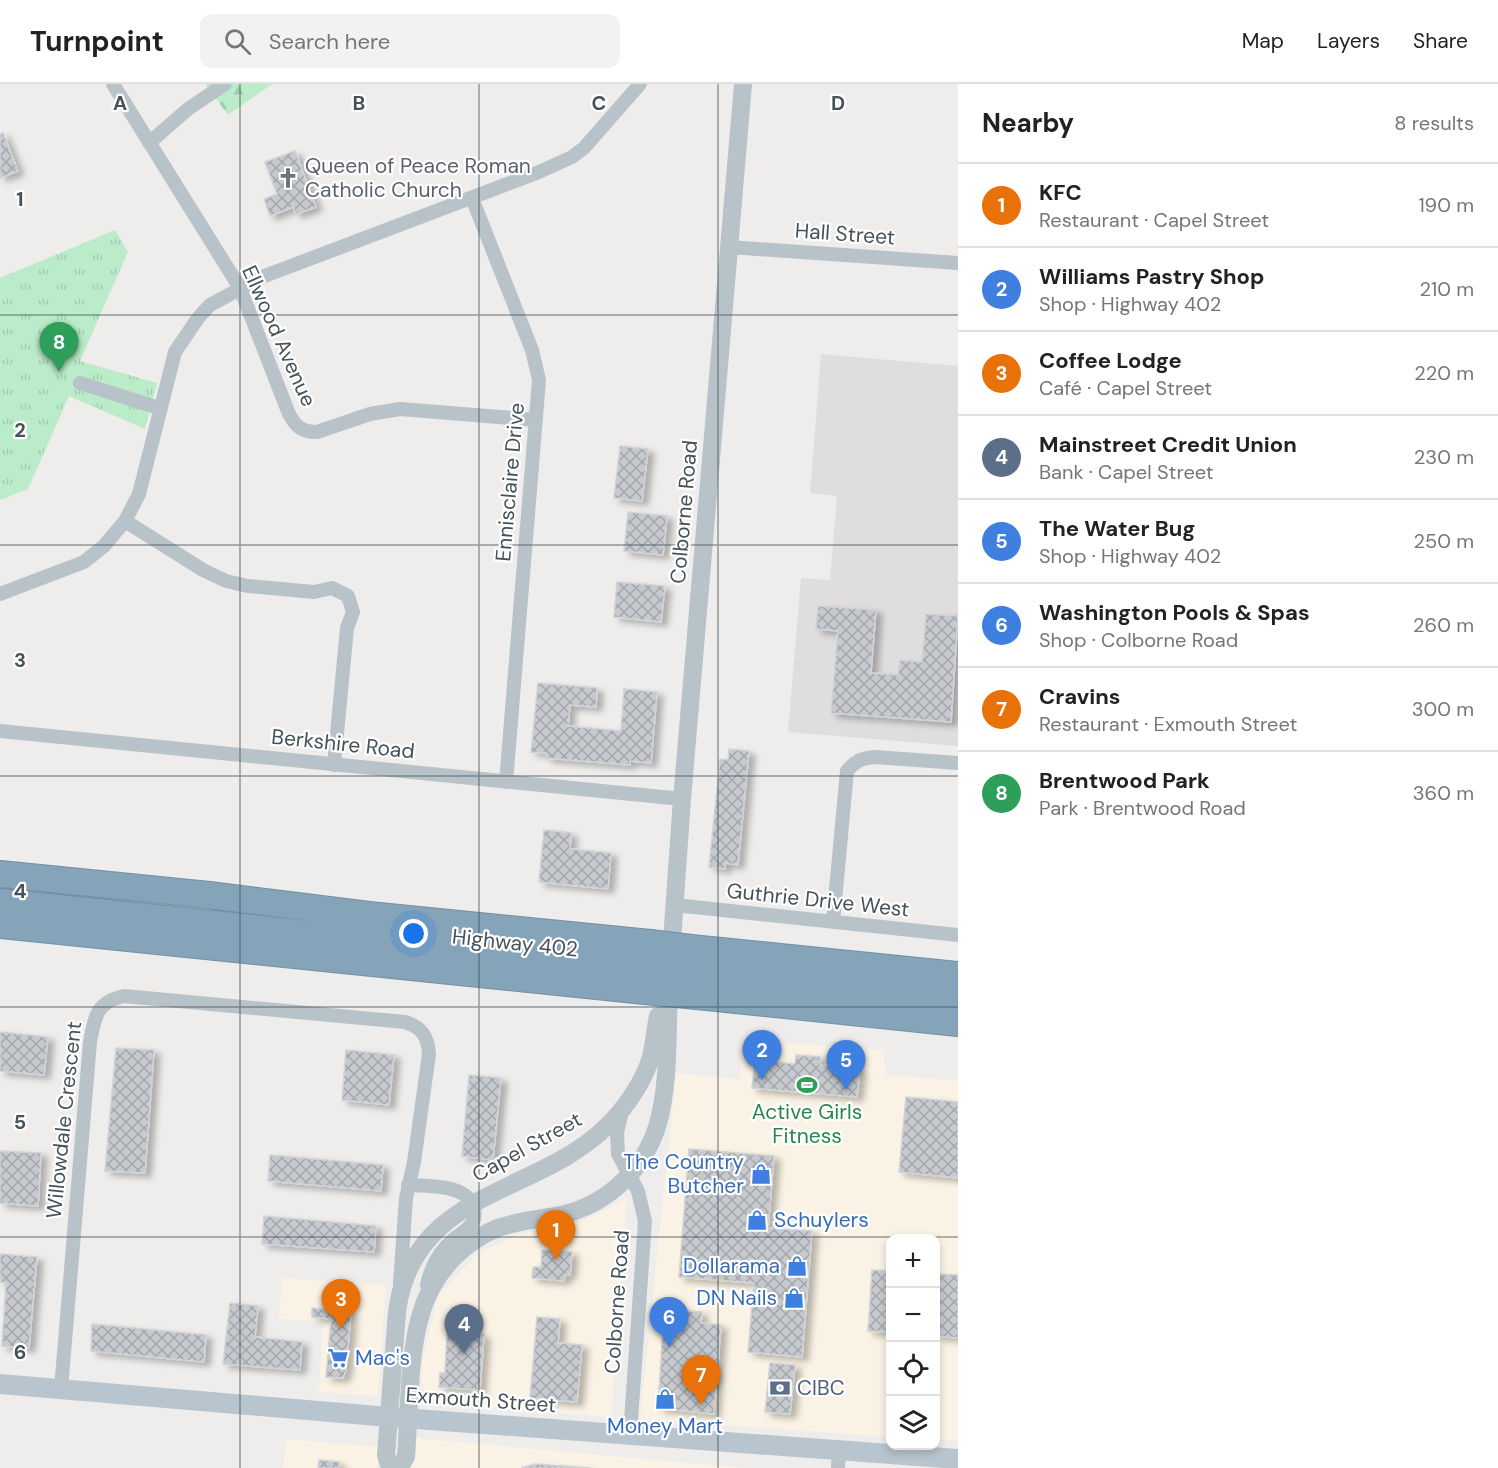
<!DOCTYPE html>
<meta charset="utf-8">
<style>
body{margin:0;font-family:"DM Sans",sans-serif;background:#f2f2f2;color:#222}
.controls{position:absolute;right:18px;bottom:18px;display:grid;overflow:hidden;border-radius:12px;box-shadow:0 3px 9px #0003}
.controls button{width:54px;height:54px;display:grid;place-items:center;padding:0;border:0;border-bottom:2px solid #e0e0e0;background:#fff;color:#222;font:30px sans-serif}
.you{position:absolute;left:414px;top:850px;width:21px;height:21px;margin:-15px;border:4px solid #fff;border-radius:50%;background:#1a73e8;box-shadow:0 0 0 9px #1a73e833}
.badge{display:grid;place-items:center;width:39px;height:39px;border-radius:50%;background:#ea580c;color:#fff;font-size:20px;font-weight:700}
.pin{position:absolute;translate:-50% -50px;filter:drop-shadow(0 2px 3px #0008)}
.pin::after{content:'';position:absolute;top:32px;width:21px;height:18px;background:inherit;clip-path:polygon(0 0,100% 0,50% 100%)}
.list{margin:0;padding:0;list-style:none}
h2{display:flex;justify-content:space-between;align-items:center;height:78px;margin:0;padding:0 24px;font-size:26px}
h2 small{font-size:20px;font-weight:400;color:#767676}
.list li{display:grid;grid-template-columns:39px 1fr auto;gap:18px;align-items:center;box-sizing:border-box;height:84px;padding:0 24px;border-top:2px solid #e0e0e0}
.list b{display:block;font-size:22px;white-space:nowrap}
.list p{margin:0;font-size:20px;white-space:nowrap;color:#767676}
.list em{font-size:20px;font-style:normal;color:#767676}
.icon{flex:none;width:33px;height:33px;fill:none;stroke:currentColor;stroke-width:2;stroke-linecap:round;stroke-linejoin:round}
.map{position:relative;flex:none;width:958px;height:1384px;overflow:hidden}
header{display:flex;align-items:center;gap:36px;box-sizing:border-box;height:84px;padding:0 30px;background:#fff;border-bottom:2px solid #e0e0e0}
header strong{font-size:28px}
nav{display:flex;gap:33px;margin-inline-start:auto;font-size:21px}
.search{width:420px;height:54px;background:#f2f2f2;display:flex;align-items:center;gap:15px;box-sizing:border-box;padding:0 21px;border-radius:12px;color:#767676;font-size:22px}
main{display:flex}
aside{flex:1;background:#fff}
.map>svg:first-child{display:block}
.commercial{fill:#faf2e4}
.education{fill:#e0ddde}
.grass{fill:url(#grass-tufts)}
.forest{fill:url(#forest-firs)}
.building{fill:url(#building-cross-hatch);stroke:#d0d3d8;stroke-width:1.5;filter:url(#shadow)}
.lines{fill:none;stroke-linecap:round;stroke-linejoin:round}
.motorway-casing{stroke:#718fa5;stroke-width:28}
.minor{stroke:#b8c2c9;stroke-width:14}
.tertiary{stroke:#b8c2c9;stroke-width:18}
.secondary{stroke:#b8c5ce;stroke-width:20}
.motorway{stroke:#85a4ba;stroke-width:26}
.motorway-bridge-casing{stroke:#718fa5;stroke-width:28;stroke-linecap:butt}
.motorway-bridge{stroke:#85a4ba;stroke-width:26}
.grid{fill:none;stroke:#455259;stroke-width:1.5;stroke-opacity:0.55}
.labels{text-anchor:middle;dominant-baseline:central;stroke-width:4.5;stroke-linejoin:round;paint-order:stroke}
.worship-label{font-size:21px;fill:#5b616d;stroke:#fff;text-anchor:start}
.street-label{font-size:21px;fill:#455259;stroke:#fff}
.leisure-label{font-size:21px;fill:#27864d;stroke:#fff}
.shop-label{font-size:21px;fill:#366cbe;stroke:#fff;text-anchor:end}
.service-label{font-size:21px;fill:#4e5e75;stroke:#fff;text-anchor:start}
.grid-label{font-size:20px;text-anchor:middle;font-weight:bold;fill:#455259;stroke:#fff;stroke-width:4.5;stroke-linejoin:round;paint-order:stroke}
</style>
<header>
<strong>Turnpoint</strong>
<div class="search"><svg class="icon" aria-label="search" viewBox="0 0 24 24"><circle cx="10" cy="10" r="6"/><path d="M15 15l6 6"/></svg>Search here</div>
<nav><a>Map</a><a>Layers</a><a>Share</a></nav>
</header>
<main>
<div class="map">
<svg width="958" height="1384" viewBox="0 0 958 1384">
<defs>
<pattern id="grass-tufts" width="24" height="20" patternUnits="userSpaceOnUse" patternTransform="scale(1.5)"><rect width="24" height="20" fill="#bbecc9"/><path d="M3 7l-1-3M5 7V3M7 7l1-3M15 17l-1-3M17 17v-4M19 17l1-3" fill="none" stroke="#a2ccaf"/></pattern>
<pattern id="forest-firs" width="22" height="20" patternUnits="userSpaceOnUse" patternTransform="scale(1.5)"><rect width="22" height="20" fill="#bbecc9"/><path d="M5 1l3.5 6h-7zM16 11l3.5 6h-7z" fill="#a2ccaf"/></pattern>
<pattern id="building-cross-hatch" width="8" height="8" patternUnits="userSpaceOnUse" patternTransform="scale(1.5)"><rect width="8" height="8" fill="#c6cacf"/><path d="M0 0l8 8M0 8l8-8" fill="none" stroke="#a3a7ab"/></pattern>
<filter id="shadow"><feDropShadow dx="6" dy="4" stdDeviation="3" flood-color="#0004"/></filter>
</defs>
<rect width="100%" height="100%" fill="#efecec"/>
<path class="commercial" d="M744 956 883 966 886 991 958 997V1357L936 1356V1154H890V1353L640 1335 676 989 739 995Z
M627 1114 611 1333 426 1318 420 1288 438 1212 478 1169 517 1151 582 1138Z
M282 1194 386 1201 378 1312 319 1308 323 1238 279 1235Z
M415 1354 746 1384H412Z
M286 1355 379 1363 377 1384H283Z"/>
<path class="education" d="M821 270 958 282V662L788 648 801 494 830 496 837 412 810 409Z"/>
<path class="grass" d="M115 146 128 168 80 277 157 299 145 345 69 312 28 405 0 416V194Z"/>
<path class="forest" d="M205 0H272L228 31Z"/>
<path class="building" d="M3 49 18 87 0 94V50Z
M295 67 316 123 296 130 293 123 270 132 264 115 277 110 265 78Z
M620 362 648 365 642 417 614 414Z
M628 428 667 432 663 471 624 467Z
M617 498 665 502 661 538 614 533Z
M818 522 876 526 871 589 898 591 900 576 922 578 926 530 958 532 951 638 831 629 838 547 816 545Z
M538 599 597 604 596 623 570 621 568 642 621 647 624 605 657 608 651 679 630 677V681L546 674V669L531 668Z
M729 665 749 667 738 781 725 779V785L709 783 720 675 728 676Z
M544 746 571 749 570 765 611 769 608 805 539 798Z
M0 948 48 953 44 991 0 987Z
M116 964 154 966 145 1089 105 1087Z
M346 966 394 971 389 1021 342 1016Z
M796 971 820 973V981L860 985 857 1013 752 1004 755 976 795 980Z
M469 991 501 994 493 1076 462 1072Z
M906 1013 958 1018V1094L899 1088Z
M689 1065 774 1072 768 1144 812 1147 802 1273 748 1268 754 1199 679 1193Z
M0 1067 41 1069 38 1122 0 1119Z
M270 1071 383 1081 381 1107 268 1097Z
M264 1132 376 1142 374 1168 262 1160Z
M542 1166 572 1168 570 1191 565 1190 564 1197 532 1194 533 1183H541Z
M0 1170 37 1173 29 1264 2 1262 6 1199 0 1198Z
M872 1186 890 1187V1248L868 1247Z
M936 1190 958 1191V1254L936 1252Z
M230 1219 258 1222 255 1253 302 1258 300 1286 223 1280Z
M312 1224 351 1228 346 1286 343 1294 326 1293 331 1235 312 1233Z
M664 1225 702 1228 701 1239 721 1241 714 1330 658 1324Z
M537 1233 560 1235 558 1259 582 1261 577 1318 530 1314Z
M92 1240 206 1251 204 1278 91 1267Z
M447 1248 484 1250 480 1306 439 1303 440 1289H445Z
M770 1279 795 1281 790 1330 765 1328Z
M319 1376 339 1378V1384H318Z
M535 1380 590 1384H521Z"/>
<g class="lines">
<g class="motorway-casing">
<path id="motorway" d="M0 790 209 811 369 831 650 859
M0 818 649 885
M0 841 645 907
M691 864 958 891
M688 889 958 917
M687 911 958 939"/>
</g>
<path class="minor" d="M113 0 240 204 289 330C296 343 302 348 317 348L370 330 400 325 536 336
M149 59 188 25 225 0
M472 114 532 266 539 296 506 698
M729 163 958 179
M80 299 159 324
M125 437 203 486 226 497 248 502 314 508 332 504 348 512 353 528 347 544 334 681
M0 510 84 478 104 462 125 437 139 410 175 268 198 234 210 221 262 193 539 88 572 73 584 64 640 0
M0 647 682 715
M675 821 958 851
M833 838 847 687C855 677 862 674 875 673L958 679
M622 1028 617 1048 618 1070 638 1107 645 1137 630 1351
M408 1101C428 1102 469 1100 474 1125 475 1130 475 1134 473 1138 469 1145 461 1150 455 1154 440 1166 431 1182 427 1201
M61 1305 90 958C95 933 96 918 124 912L405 938C422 943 428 953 429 970L414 1078 406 1114 400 1200
M838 1384 839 1365"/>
<path class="tertiary" d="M671 871 682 715 743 0
M390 1384 386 1371 397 1228C413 1105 537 1112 607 1042 625 1025 644 997 651 973 654 960 655 946 658 932
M399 1384 406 1373C410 1323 407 1247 432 1203 446 1177 470 1155 498 1144 520 1136 543 1135 565 1130 608 1119 643 1086 657 1043 670 1001 667 944 669 899"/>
<path class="secondary" d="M0 1300 389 1333 958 1375"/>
<use href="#motorway" class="motorway"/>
<g class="motorway-bridge-casing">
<path id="motorway-bridge" d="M650 859 691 864
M649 885 688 889
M645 907 687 911"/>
</g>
<use href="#motorway-bridge" class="motorway-bridge"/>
</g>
<path class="grid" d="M240 0V1384M479 0V1384M718 0V1384M0 231H958M0 461H958M0 692H958M0 923H958M0 1153H958"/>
<defs>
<g id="church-bare" transform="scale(1.62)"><path d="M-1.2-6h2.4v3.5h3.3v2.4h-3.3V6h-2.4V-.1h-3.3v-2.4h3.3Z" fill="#6b7280" stroke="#fff" stroke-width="2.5" paint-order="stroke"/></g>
<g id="stadium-bare" transform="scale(1.62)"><path d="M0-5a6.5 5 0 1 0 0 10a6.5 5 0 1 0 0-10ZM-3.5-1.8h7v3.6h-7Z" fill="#2e9e5b" stroke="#fff" stroke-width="2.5" paint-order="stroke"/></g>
<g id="shop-bare" transform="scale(1.62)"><path d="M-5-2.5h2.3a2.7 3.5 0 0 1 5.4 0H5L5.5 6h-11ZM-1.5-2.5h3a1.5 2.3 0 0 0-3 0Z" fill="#3f7fe0" stroke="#fff" stroke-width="2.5" paint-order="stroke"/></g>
<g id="supermarket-bare" transform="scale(1.62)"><path d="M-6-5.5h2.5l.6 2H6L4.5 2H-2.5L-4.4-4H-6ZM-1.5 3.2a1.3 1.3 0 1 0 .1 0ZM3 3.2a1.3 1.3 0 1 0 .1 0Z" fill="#3f7fe0" stroke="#fff" stroke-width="2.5" paint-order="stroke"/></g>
<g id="bank-bare" transform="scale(1.62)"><path d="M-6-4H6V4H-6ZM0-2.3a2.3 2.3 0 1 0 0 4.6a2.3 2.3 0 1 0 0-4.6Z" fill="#5c6f8a" stroke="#fff" stroke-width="2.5" paint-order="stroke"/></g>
</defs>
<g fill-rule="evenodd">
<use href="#church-bare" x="288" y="94"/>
<use href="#stadium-bare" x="807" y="1001"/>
<use href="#shop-bare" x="761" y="1090"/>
<use href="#shop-bare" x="757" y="1136"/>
<use href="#shop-bare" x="797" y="1182"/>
<use href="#shop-bare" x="794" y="1214"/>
<use href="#supermarket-bare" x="338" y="1274"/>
<use href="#bank-bare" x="780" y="1304"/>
<use href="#shop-bare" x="665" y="1315"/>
</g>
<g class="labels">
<g class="worship-label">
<text x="305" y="82">Queen of Peace Roman<tspan x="305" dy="24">Catholic Church</tspan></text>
</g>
<g class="street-label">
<text transform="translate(845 150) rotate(4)">Hall Street</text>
<text transform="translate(279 252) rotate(66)">Ellwood Avenue</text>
<text transform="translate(510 398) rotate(-85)">Ennisclaire Drive</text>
<text transform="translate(684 428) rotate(-85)">Colborne Road</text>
<text transform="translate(343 660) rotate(6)">Berkshire Road</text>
<text transform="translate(818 816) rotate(6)">Guthrie Drive West</text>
<text transform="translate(515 859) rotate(6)">Highway 402</text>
<text transform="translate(64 1036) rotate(-84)">Willowdale Crescent</text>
<text transform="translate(527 1063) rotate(-29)">Capel Street</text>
<text transform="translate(617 1218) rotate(-86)">Colborne Road</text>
<text transform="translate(481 1316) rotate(4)">Exmouth Street</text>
</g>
<g class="leisure-label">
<text x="807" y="1028">Active Girls<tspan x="807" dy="24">Fitness</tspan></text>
</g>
<g class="shop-label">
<text x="744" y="1078">The Country<tspan x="744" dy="24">Butcher</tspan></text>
<text x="774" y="1136" text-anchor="start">Schuylers</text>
<text x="780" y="1182">Dollarama</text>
<text x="777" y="1214">DN Nails</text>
<text x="355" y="1274" text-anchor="start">Mac's</text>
<text x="665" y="1342" text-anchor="middle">Money Mart</text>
</g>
<g class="service-label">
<text x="797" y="1304">CIBC</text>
</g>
</g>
<g class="grid-label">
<text x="120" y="26">A</text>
<text x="359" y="26">B</text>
<text x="599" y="26">C</text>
<text x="838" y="26">D</text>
<text x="20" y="122">1</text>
<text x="20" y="353">2</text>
<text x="20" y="583">3</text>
<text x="20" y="814">4</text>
<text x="20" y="1045">5</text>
<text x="20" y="1275">6</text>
</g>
</svg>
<div class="controls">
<button>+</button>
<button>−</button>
<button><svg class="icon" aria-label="locate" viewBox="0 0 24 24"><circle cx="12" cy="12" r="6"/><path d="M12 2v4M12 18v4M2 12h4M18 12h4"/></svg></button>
<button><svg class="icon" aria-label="layers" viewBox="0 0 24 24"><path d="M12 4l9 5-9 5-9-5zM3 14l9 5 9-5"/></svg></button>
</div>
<div class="you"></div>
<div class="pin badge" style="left:556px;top:1176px;background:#e8710a">1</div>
<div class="pin badge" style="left:762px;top:996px;background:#3f7fe0">2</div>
<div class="pin badge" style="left:341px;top:1245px;background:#e8710a">3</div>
<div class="pin badge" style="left:464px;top:1270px;background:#5c6f8a">4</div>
<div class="pin badge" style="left:846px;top:1006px;background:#3f7fe0">5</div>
<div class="pin badge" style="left:669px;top:1263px;background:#3f7fe0">6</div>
<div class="pin badge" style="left:701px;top:1321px;background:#e8710a">7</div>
<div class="pin badge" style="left:59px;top:288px;background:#2e9e5b">8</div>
</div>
<aside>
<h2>Nearby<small>8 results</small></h2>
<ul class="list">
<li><span class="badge" style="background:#e8710a">1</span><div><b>KFC</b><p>Restaurant · Capel Street</p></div><em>190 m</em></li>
<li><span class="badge" style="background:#3f7fe0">2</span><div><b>Williams Pastry Shop</b><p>Shop · Highway 402</p></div><em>210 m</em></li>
<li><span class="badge" style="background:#e8710a">3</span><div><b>Coffee Lodge</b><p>Café · Capel Street</p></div><em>220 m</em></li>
<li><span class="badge" style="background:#5c6f8a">4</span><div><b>Mainstreet Credit Union</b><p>Bank · Capel Street</p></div><em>230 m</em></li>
<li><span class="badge" style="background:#3f7fe0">5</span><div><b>The Water Bug</b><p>Shop · Highway 402</p></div><em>250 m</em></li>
<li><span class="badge" style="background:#3f7fe0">6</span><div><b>Washington Pools &amp; Spas</b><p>Shop · Colborne Road</p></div><em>260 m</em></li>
<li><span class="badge" style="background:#e8710a">7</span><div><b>Cravins</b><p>Restaurant · Exmouth Street</p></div><em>300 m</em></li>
<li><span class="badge" style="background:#2e9e5b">8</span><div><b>Brentwood Park</b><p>Park · Brentwood Road</p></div><em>360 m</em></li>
</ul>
</aside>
</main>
